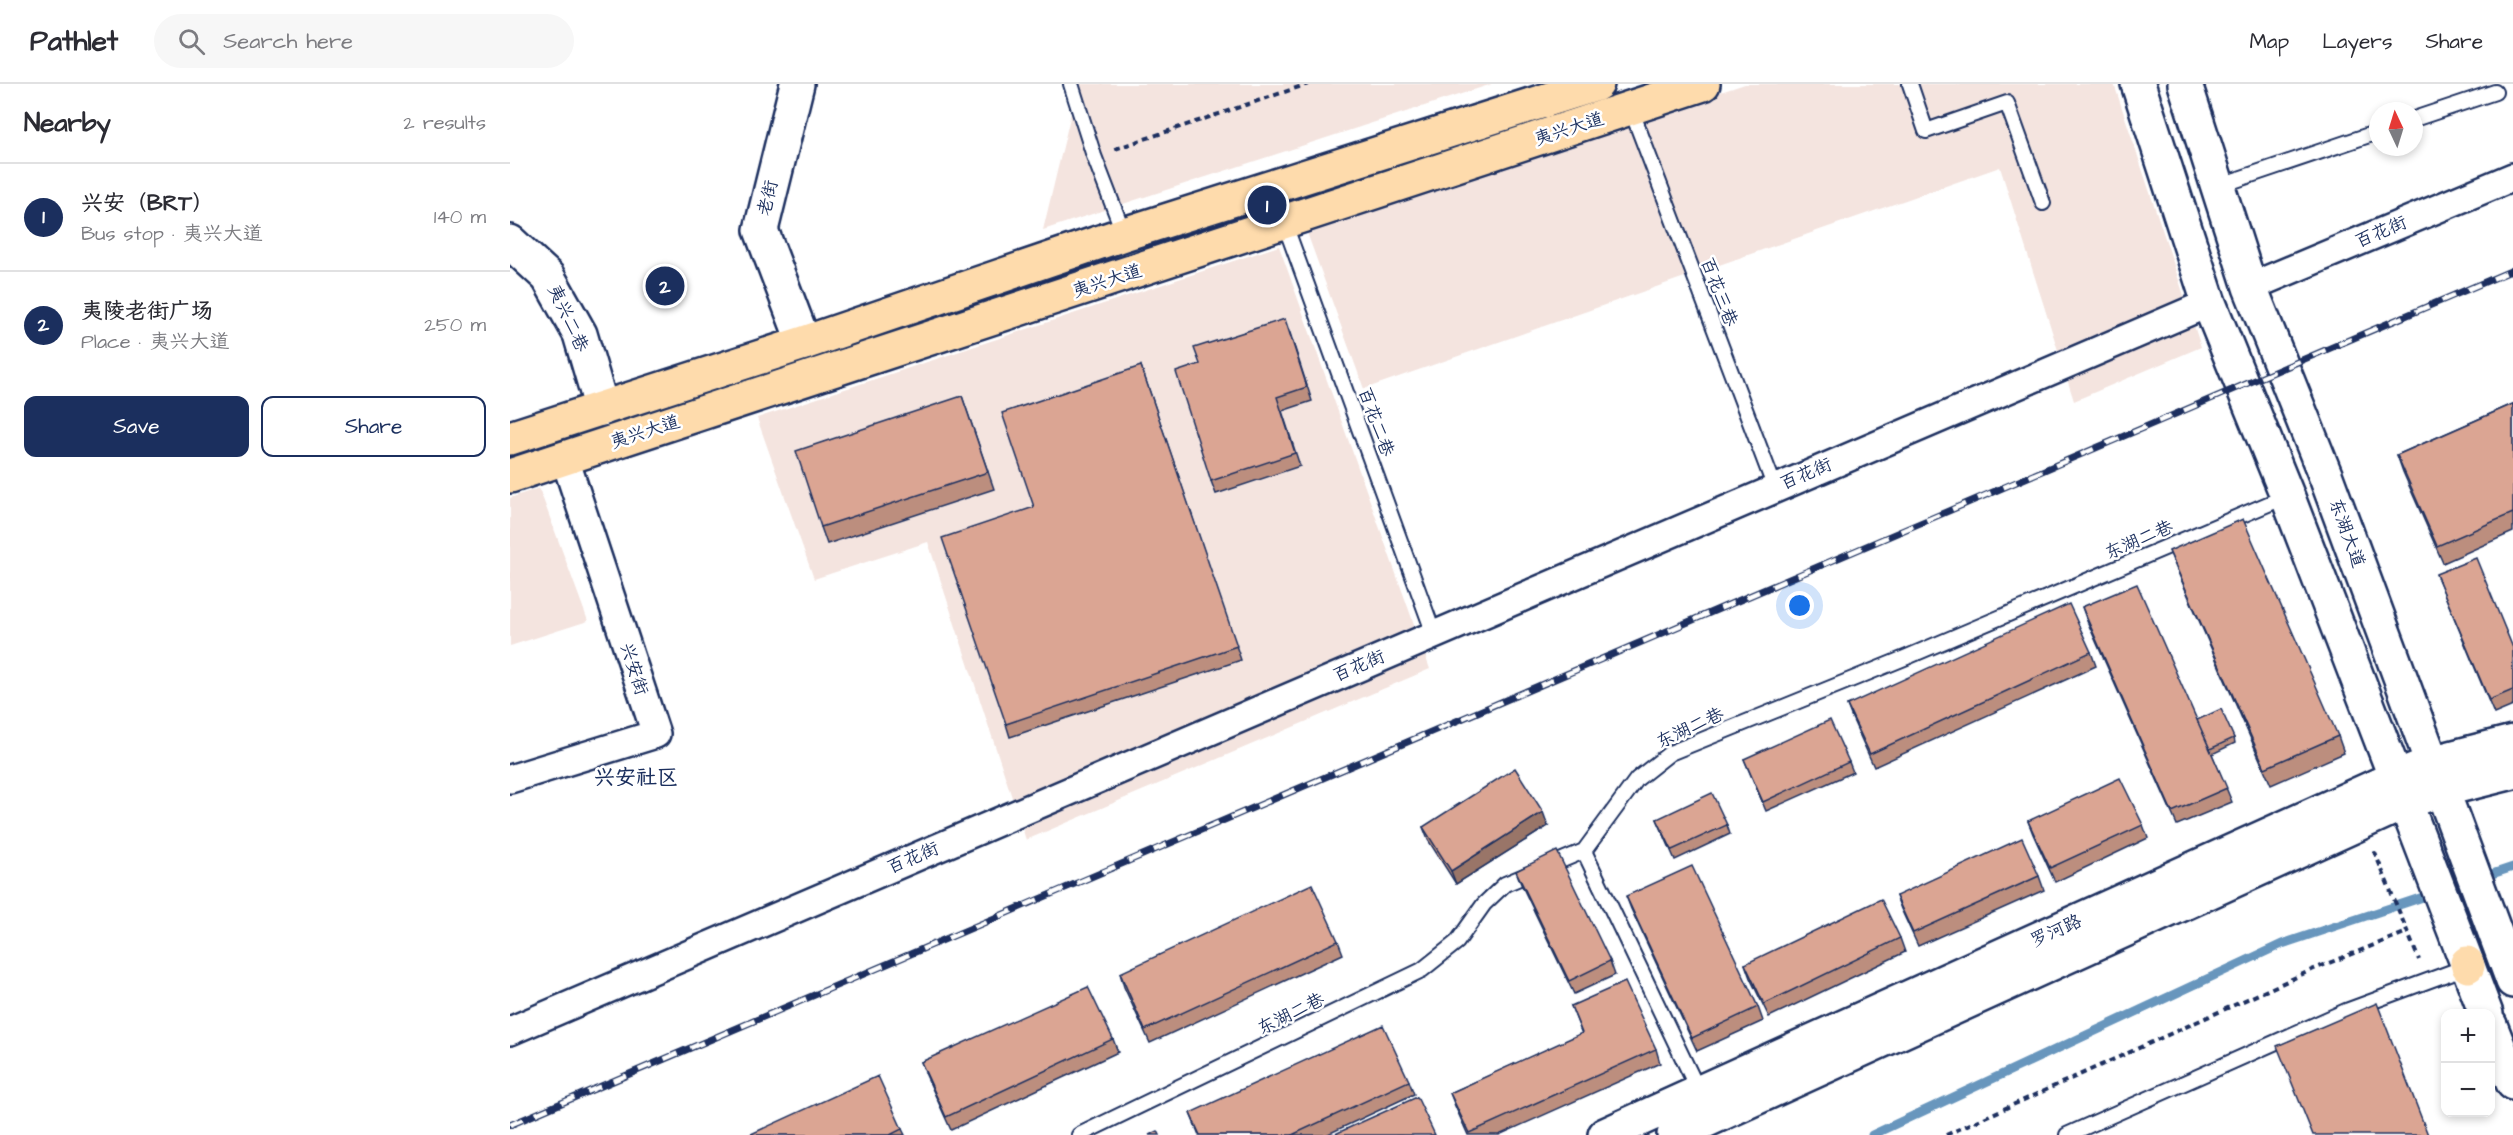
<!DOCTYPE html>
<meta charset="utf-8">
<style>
body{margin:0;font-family:"Architects Daughter","LXGW WenKai TC",sans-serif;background:#f7f7f7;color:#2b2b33}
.controls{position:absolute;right:18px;bottom:18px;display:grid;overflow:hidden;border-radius:12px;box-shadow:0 3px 9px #0003}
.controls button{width:54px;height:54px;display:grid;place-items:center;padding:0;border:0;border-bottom:2px solid #e1e1e2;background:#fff;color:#2b2b33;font:30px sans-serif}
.compass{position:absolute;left:1859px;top:18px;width:54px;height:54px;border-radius:50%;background:#fff;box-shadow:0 3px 9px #0003;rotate:356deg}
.you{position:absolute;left:1290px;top:522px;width:21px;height:21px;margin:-15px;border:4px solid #fff;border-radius:50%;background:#1a73e8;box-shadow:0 0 0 9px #1a73e833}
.badge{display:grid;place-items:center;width:39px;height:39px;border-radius:50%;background:#1b2f5e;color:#fff;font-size:20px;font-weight:700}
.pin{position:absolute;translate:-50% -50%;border:3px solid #fff;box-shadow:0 2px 6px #0006}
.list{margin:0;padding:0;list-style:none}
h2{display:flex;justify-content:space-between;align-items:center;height:78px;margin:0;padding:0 24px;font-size:26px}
h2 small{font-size:20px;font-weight:400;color:#7c7c81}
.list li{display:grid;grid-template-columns:39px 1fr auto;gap:18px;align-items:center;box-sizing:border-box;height:108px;padding:0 24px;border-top:2px solid #e1e1e2}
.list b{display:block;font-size:22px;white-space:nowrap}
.list p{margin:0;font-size:20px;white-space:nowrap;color:#7c7c81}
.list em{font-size:20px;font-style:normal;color:#7c7c81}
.actions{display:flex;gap:12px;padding:18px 24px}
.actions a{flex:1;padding:14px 0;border:2px solid #1b2f5e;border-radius:12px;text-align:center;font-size:21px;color:#1b2f5e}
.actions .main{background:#1b2f5e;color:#fff}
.icon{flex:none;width:33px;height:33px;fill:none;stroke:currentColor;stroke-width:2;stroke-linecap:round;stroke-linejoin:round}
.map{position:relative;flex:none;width:2003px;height:1051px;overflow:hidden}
header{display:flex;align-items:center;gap:36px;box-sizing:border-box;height:84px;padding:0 30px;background:#fff;border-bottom:2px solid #e1e1e2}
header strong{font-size:28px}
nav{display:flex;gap:33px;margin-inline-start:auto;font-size:21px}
.search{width:420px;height:54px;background:#f7f7f7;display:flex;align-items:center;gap:15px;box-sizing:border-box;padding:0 21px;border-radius:33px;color:#7c7c81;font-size:22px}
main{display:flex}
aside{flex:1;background:#fff}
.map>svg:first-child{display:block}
.built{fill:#f4e4df}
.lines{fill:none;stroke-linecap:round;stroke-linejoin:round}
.stream{stroke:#6896bd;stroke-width:9}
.lane-casing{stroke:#1b2f5e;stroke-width:18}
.street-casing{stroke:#1b2f5e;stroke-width:32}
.secondary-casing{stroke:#1b2f5e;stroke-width:38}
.primary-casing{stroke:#1b2f5e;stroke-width:38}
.path{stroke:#1b2f5e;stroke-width:4;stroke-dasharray:6 4.5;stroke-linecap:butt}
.lane{stroke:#fff;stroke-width:14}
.street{stroke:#fff;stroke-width:27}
.secondary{stroke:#fff;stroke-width:33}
.primary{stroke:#fedbac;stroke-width:33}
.rail-casing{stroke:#1b2f5e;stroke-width:7}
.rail{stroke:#fff;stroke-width:4.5;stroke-dasharray:14;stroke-linecap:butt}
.wall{fill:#bc8e7e;stroke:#1b2f5e;stroke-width:1.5}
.shaded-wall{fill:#997467;stroke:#1b2f5e;stroke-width:1.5}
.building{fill:#dba593;stroke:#1b2f5e;stroke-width:1.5}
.labels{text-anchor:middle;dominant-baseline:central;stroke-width:5;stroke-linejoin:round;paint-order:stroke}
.street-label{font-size:18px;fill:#1b2f5e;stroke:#fff}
.quarter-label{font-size:21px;font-weight:bold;fill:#1b2f5e;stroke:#fff}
</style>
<header>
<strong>Pathlet</strong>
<div class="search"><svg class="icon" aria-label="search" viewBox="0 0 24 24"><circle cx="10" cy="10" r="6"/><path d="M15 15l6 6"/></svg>Search here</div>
<nav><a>Map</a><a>Layers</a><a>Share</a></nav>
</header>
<main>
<aside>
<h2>Nearby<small>2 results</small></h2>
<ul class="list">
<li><span class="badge">1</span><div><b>兴安（BRT）</b><p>Bus stop · 夷兴大道</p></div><em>140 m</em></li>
<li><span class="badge">2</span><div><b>夷陵老街广场</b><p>Place · 夷兴大道</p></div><em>250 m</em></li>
</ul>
<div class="actions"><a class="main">Save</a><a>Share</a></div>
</aside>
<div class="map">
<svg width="2003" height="1051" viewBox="0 0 2003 1051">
<rect width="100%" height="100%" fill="#fff"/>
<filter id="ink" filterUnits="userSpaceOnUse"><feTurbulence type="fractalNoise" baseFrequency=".0167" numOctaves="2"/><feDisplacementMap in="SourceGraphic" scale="12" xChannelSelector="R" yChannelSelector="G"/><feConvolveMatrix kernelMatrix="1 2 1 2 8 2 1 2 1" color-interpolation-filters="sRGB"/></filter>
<g filter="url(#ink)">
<path class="built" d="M568 0H982L533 146Z
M1235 0H1604L1691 263 1564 317 1490 83 854 305 796 146Z
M769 162 920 585 516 756 418 458 304 495 247 334Z
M29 404 78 537 0 562V414Z"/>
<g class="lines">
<path class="stream" d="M1362 1051 1772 860 2003 783"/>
<g class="lane-casing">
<path id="lane" d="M561 0 584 72 614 150
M1400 0 1416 47 1497 19 1533 119
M1121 25 1265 404
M1904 35 1985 8
M1708 102 1868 48
M774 138 924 550
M1074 767 1189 1008
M569 1051 912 886 947 858 974 820 995 800 1074 767 1127 695 1160 669 1397 573 1777 412
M1557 1051 1836 927 1958 882"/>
</g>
<g class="street-casing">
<path id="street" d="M1740 203 2003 93
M0 695 146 650 55 375
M0 947 1699 219"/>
</g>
<g class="secondary-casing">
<path id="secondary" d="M287 0 251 146 294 259
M1628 0 1699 219 1777 411 1957 879
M1675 0 1740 203 1816 393 2003 897
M0 158 38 193 70 250 92 325
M1958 882 1976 930
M1980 941 2003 999
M1095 1051 1884 694 1921 679 2003 658
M1164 1051 1894 719 1931 706 2003 688"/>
</g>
<g class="primary-casing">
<path id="primary" d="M0 354 294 259 614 150 1087 0
M0 392 1193 0
M1957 879 1958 882"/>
</g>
<path class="path" d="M605 65 798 0
M1863 770 1865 769 1909 876
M1436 1051 1804 885 1897 848"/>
<use href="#lane" class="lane"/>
<use href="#street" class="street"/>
<use href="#secondary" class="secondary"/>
<use href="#primary" class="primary"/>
<g class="rail-casing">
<path id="rail" d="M0 1041 2003 186"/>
</g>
<use href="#rail" class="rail"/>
</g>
<path class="wall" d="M780 249 802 317 772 327 790 382 706 410 701 397 690 280Z
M631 282 731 576 500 653 496 640Z
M452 312 484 405 317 460 311 443Z
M2003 320V448L1933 479 1893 388 1887 371Z
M1659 467 1828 652 1834 669 1761 701 1666 484Z
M1926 490 2003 564V622L1984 630Z
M1572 523 1687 636 1724 654 1725 659 1702 670 1722 718 1667 741 1577 537Z
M1581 568 1586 582 1364 683 1342 634 1337 621Z
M1234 675 1339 678 1343 688 1256 727Z
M1147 735 1217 741 1220 750 1165 776Z
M1518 737 1633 741 1638 754 1545 798 1523 750Z
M1038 742 946 800 918 756 913 743Z
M1006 787 1100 877 1105 891 1064 910 1011 800Z
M1529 792 1534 806 1408 862 1391 825 1386 812Z
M1116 812 1248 923 1253 937 1187 967 1121 825Z
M1390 854 1395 868 1259 933 1240 894 1235 880Z
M828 857 833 870 640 959 614 903 610 889Z
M1061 922 1146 965 1150 979 989 1051H958L945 1022 940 1009 1072 950Z
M603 955 608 968 441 1046 416 991 411 978Z
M899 997 904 1010 816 1051H689L680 1029Z
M392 1045 395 1051H239Z"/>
<path class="shaded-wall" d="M1033 728 1038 742 946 800 941 787Z"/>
<path class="building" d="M775 235 797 303 767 313 785 369 701 397 666 288 690 280 684 264Z
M631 282 727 562 496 640 432 454 524 423 492 329Z
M452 312 478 388 311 443 286 367Z
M2003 320V429L1927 462 1887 371Z
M1733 435 1828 652 1755 684 1659 467Z
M1966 474 2003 564V606L1979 616 1926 490Z
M1627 500 1717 704 1662 728 1572 523Z
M1559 520 1581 568 1360 670 1337 621Z
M1711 625 1724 654 1700 665 1687 636Z
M1320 636 1339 678 1253 718 1234 675Z
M1005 684 1033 728 941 787 913 743Z
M1610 694 1633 741 1540 784 1518 737Z
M1202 709 1217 741 1162 766 1147 735Z
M1512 754 1529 792 1403 849 1386 812Z
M1047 767 1100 877 1059 897 1006 787Z
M1182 782 1248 923 1182 954 1116 812Z
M802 800 828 857 635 946 610 889Z
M1371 815 1390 854 1254 920 1235 880Z
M1115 898 1146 965 959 1049 940 1009 1072 949 1061 922Z
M578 903 603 955 436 1033 411 978Z
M1867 919 1918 1051H1803L1767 962Z
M873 941 899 997 782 1051H690L680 1029Z
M368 992 392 1045 380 1051H239Z
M907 1013 925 1051H823Z
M648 1047 650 1051H639Z"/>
</g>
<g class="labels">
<g class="street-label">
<text transform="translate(1059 45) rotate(-18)">夷兴大道</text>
<text transform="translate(258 114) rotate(-77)">老街</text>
<text transform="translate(1871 148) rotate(-23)">百花街</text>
<text transform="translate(597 197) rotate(-18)">夷兴大道</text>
<text transform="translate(1209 208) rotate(69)">百花三巷</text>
<text transform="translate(58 234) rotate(65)">夷兴二巷</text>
<text transform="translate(866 338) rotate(70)">百花二巷</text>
<text transform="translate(135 348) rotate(-18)">夷兴大道</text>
<text transform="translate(1296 390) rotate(-23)">百花街</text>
<text transform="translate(1837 449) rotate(70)">东湖大道</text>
<text transform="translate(1629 456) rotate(-23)">东湖二巷</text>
<text transform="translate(849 582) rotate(-23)">百花街</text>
<text transform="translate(124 585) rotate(72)">兴安街</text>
<text transform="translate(1180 644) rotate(-25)">东湖二巷</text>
<text transform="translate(403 774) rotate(-23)">百花街</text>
<text transform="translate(1546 847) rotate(-24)">罗河路</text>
<text transform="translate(781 930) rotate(-26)">东湖二巷</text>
</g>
<g class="quarter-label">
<text x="126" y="693">兴安社区</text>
</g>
</g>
</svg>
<div class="controls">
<button>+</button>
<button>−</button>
</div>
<svg class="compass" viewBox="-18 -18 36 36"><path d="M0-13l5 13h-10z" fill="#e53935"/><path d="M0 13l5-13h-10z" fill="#7c7c81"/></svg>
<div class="you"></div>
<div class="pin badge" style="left:757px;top:121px">1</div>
<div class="pin badge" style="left:155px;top:202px">2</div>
</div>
</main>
